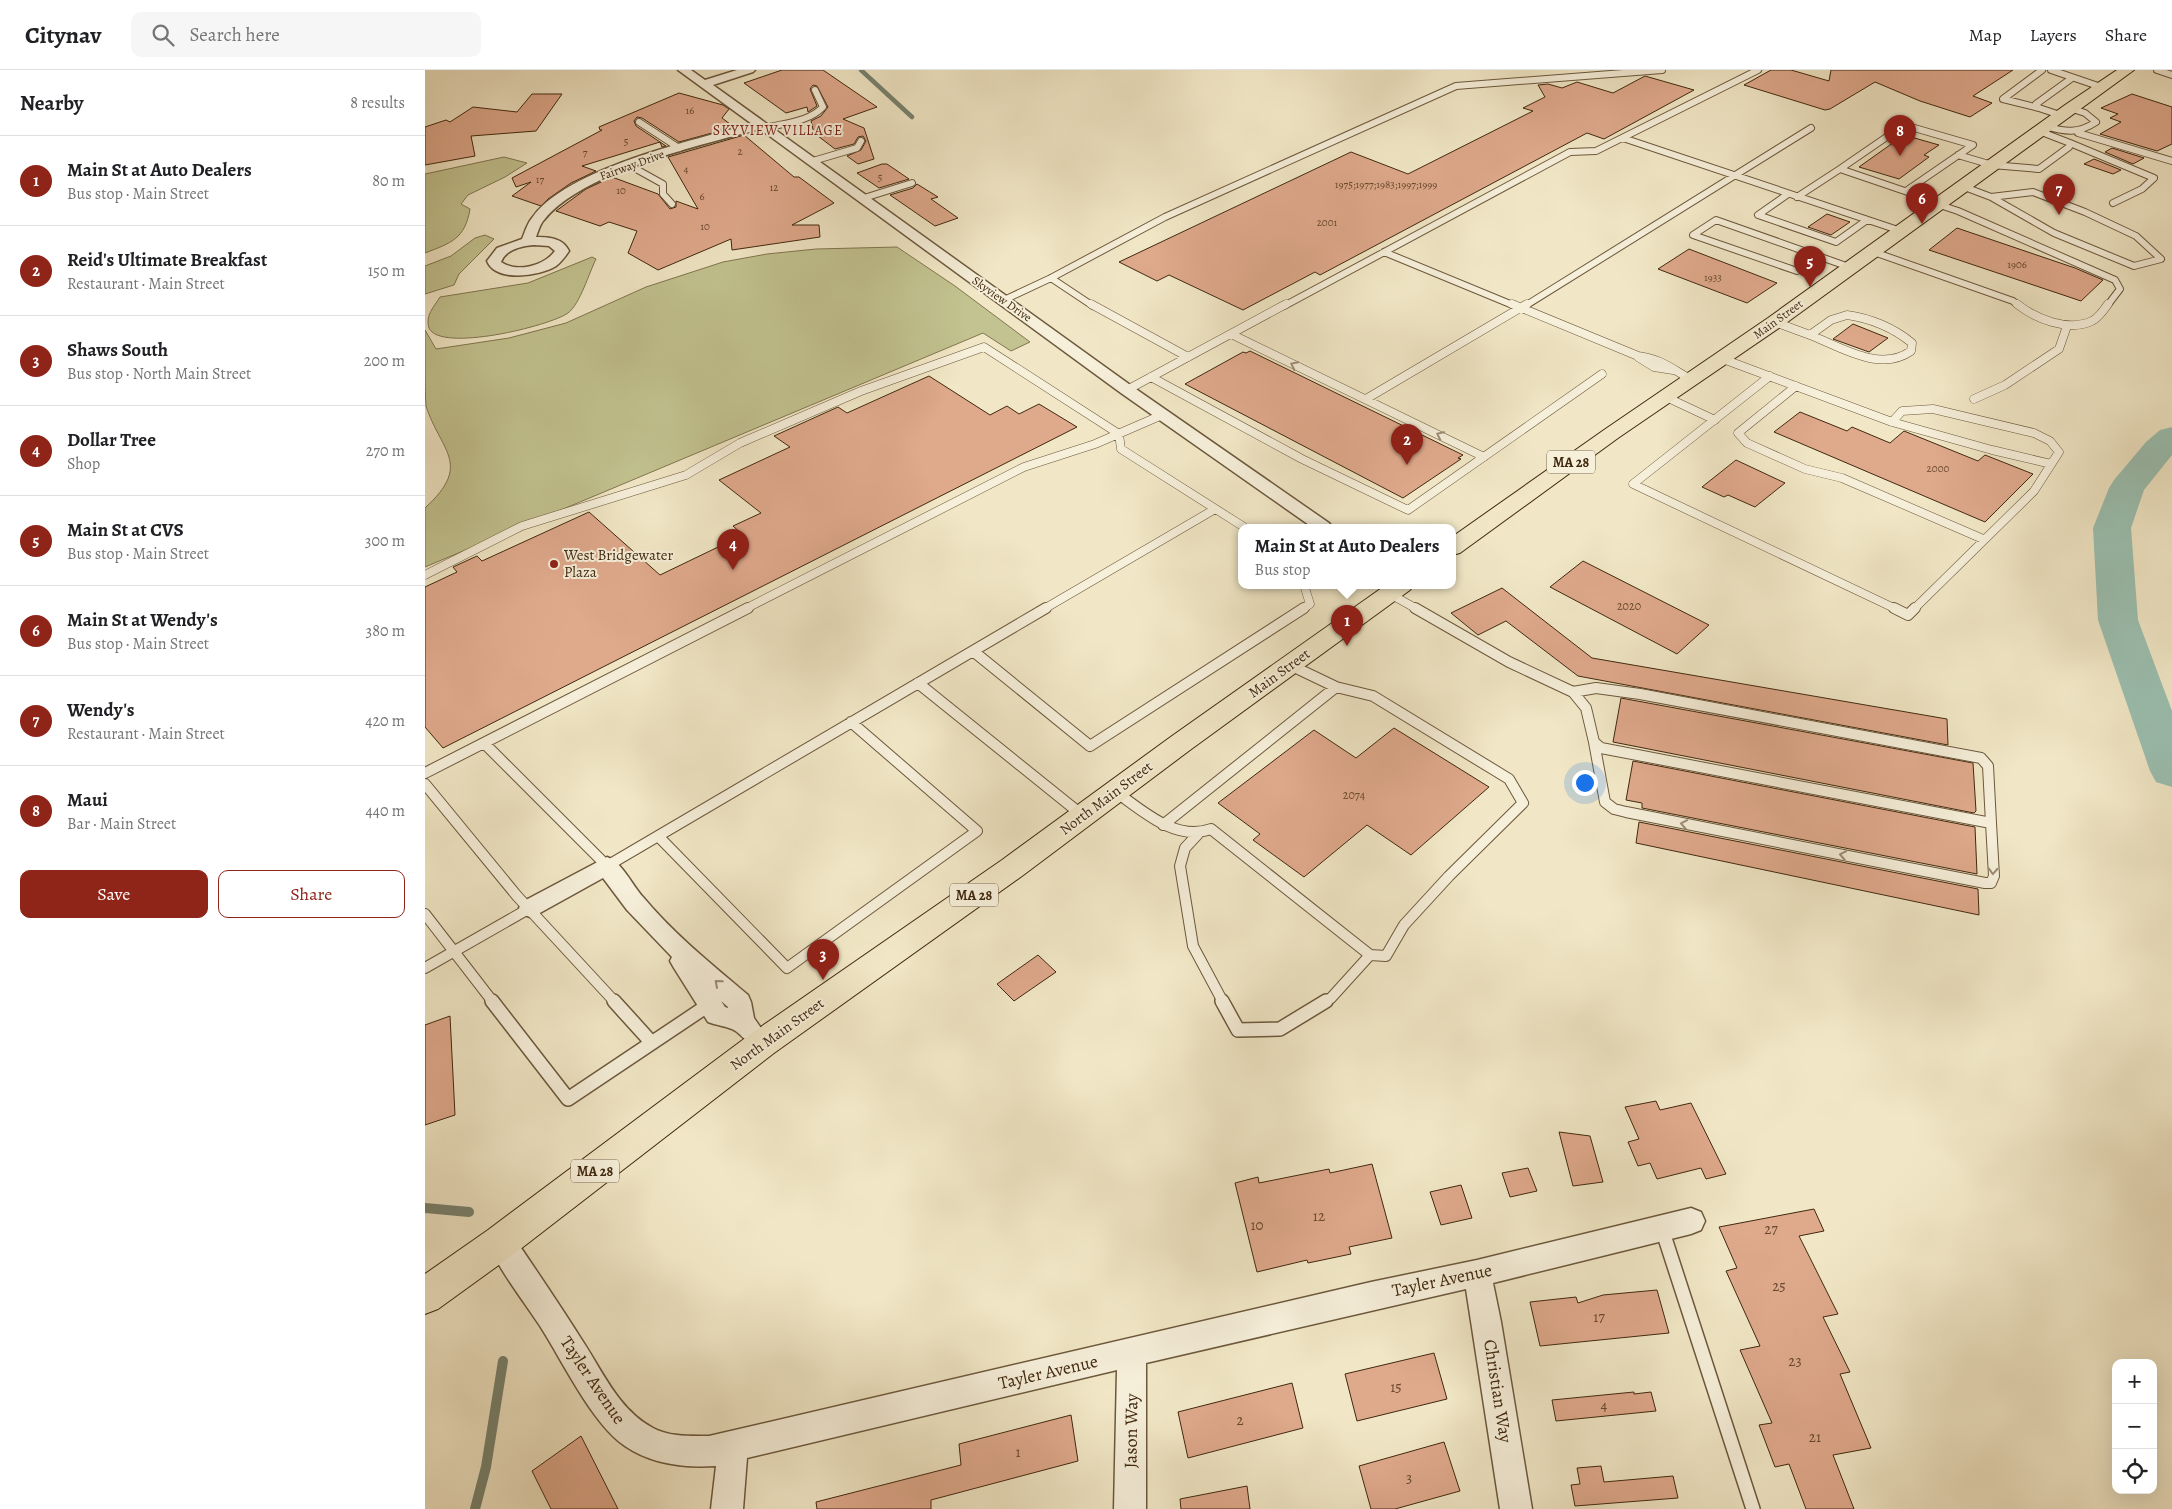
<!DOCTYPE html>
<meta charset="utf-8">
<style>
body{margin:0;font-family:Alegreya,serif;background:#f6f6f6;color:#202124}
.controls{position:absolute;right:15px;bottom:15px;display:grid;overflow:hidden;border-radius:10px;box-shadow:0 5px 20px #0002}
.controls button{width:45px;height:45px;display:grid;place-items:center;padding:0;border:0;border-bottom:1px solid #e0e0e0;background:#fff;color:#202124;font:25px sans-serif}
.you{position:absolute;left:1159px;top:712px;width:18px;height:18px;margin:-12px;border:4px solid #fff;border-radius:50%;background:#1a73e8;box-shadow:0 0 0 8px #1a73e833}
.badge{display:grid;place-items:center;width:32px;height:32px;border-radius:50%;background:#8f2418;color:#fff;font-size:16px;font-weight:700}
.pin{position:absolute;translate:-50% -41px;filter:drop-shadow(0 1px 2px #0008)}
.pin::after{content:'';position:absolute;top:26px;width:18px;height:15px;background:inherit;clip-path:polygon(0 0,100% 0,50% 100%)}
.popup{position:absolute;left:813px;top:454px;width:218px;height:65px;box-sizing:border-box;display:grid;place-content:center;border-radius:10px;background:#fff;filter:drop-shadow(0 1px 4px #0005);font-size:16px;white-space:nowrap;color:#757577}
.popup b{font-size:19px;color:#202124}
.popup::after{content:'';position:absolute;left:50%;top:100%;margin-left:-10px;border:10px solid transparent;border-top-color:#fff}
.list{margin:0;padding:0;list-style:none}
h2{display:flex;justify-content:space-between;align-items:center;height:65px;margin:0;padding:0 20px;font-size:21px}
h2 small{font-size:16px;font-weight:400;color:#757577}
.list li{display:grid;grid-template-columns:32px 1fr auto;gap:15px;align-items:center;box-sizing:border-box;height:90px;padding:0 20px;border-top:1px solid #e0e0e0}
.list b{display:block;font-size:19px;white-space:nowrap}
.list p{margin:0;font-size:16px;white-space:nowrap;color:#757577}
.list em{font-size:16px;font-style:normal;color:#757577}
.actions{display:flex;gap:10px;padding:15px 20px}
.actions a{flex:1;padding:11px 0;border:1px solid #8f2418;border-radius:10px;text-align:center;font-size:18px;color:#8f2418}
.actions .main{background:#8f2418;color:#fff}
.icon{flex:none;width:28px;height:28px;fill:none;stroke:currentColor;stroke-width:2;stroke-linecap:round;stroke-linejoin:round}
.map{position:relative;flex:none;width:1747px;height:1439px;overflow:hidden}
header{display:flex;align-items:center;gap:30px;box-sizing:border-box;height:70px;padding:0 25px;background:#fff;border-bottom:1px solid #e0e0e0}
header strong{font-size:24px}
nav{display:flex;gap:28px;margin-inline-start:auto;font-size:18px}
.search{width:350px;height:45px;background:#f6f6f6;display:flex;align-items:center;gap:12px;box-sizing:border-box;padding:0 18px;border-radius:10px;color:#757577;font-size:19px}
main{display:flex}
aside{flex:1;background:#fff}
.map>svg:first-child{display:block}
.green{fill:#c2c390;stroke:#81764f}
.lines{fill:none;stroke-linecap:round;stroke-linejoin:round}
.stream-far1{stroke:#778370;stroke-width:4.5}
.stream{stroke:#778370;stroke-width:10}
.river{fill:#9bc0b1;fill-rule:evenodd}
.building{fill:#dfa98c;stroke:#40280e}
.lane-far3-casing{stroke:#6c583c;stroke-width:8}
.lane-far2-casing{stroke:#6c583c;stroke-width:9}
.lane-far1-casing{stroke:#6c583c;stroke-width:12}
.lane-casing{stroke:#6c583c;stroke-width:16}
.street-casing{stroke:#6c583c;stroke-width:3}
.primary-casing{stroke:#40280e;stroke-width:2}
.lane-far3{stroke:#f6efda;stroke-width:6}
.lane-far2{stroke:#f6efda;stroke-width:8}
.lane-far1{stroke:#f6efda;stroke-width:10}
.lane{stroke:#f6efda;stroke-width:13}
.street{fill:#f6efda;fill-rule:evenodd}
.primary{fill:#f1e7c6;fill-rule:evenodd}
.oneway{stroke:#9b8c74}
.poi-dot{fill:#8f2418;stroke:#f6efda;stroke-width:2}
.labels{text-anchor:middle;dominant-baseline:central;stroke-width:4;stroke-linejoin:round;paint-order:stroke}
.far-number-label{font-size:11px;fill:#68482e}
.far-street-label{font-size:12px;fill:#40280e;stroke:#f6efda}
.number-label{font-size:12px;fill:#68482e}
.far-neighbourhood-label{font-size:14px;letter-spacing:1px;fill:#7a1f14;stroke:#f6efda}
.shield{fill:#f6efda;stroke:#77644b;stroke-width:1}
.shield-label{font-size:14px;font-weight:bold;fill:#40280e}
.poi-label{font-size:15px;fill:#40280e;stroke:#f6efda;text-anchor:start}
.street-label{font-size:15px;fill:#40280e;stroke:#f6efda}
.near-number-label{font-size:15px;fill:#68482e}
.near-street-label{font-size:18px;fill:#40280e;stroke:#f6efda}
</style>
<header>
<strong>Citynav</strong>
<div class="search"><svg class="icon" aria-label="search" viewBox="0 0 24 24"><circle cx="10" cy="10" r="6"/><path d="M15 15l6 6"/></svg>Search here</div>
<nav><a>Map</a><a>Layers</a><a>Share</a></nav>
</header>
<main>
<aside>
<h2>Nearby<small>8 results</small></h2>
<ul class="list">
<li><span class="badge">1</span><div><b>Main St at Auto Dealers</b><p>Bus stop · Main Street</p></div><em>80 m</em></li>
<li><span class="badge">2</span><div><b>Reid's Ultimate Breakfast</b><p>Restaurant · Main Street</p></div><em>150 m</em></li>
<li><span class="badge">3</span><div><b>Shaws South</b><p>Bus stop · North Main Street</p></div><em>200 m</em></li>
<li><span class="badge">4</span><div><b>Dollar Tree</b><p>Shop</p></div><em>270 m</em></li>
<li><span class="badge">5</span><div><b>Main St at CVS</b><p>Bus stop · Main Street</p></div><em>300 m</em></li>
<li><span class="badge">6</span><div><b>Main St at Wendy's</b><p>Bus stop · Main Street</p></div><em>380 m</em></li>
<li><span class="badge">7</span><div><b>Wendy's</b><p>Restaurant · Main Street</p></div><em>420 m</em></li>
<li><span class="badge">8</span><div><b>Maui</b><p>Bar · Main Street</p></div><em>440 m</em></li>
</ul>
<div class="actions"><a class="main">Save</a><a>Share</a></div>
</aside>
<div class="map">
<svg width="1747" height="1439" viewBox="0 0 1747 1439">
<rect width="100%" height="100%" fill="#f1e7c6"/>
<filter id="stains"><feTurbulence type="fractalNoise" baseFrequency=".004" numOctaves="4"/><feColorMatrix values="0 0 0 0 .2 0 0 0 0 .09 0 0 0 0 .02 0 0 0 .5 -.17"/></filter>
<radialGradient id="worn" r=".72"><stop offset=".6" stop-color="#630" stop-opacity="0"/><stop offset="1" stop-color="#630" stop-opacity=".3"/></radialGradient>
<path class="green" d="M79 87 102 93 80 107 43 125 36 134 45 139C40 169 26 173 0 183V104Z
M60 165 69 169 34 204 29 215 0 224V196L26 186 50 168Z
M472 177 530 216 605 272 586 281 558 263 0 497V438C48 394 16 382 1 336 0 324 0 276 0 260L11 279 84 268 141 253 221 217 298 192 342 184 391 179Z
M167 187 171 189C164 203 155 234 143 243 125 256 15 283 4 258 0 245 9 237 15 227L103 213Z"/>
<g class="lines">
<path class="stream-far1" d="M436 0 487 47"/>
<path class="stream" d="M0 1138 44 1142
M50 1439 61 1397 78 1291"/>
<path class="river" d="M1747 357V385L1719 420 1706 458 1713 550 1747 641V717L1731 712 1725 701 1673 550 1668 458 1684 418 1689 410 1721 372 1735 360Z"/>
</g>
<path class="building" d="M357 0H398L452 37 418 49 439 58 449 89 433 94 422 86 436 80 441 71 438 66 433 67 429 74 410 79 389 63 386 51 396 46 403 37 392 16 388 15 385 19 392 36 383 42 382 37 361 43 319 13Z
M1346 0H1366L1404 11 1406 0H1588L1548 26 1567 33 1545 47 1495 31 1450 12 1405 39 1400 40 1319 15Z
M1220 6 1269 20 1179 69 1162 63 895 205 890 202 818 240 744 205 732 211 694 192 926 82 983 104 1108 41 1098 38 1120 27 1113 15 1123 14 1137 18 1152 12 1188 23Z
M254 23 298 35 304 39 297 48 309 57 254 72 217 48 212 47 209 51 211 56 241 76 237 77 235 72 157 96 171 101 146 113 123 129 116 136 87 126 106 112 91 117 87 108 177 60H175L174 57Z
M107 24H137L111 61 46 66 50 86 0 95V57L21 50 25 52 48 37 92 42Z
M1707 24 1747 37V74L1732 81 1675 64 1696 52 1685 48 1693 44 1676 38Z
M319 65 369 107H374L409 133 367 155H394L395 167 307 180 306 169 233 200 203 183 212 161 184 152 175 156 131 141 161 119 187 107 233 124 245 139 251 137V131L273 139 243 87Z
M1479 65 1514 75 1499 85 1504 87 1474 109 1434 97Z
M1687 78 1719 88 1708 94 1680 82Z
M1669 89 1696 100 1688 104 1659 94Z
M457 94H462L484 109 454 118 432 103Z
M492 114 513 127 506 129 533 148 510 156 465 125 488 118Z
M1402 144 1425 152 1406 165 1383 157Z
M1532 158 1650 198 1678 210 1656 231 1504 180Z
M1264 179 1352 213 1322 233 1233 199Z
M1428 254 1463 268 1444 282 1408 269Z
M825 281 1038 385 1033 388 1036 389 978 428 760 314 818 282 821 283Z
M504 306 565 345 582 336 594 344 614 334 652 357 18 678 0 657V517L32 502 28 497 52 486 57 491 164 442 235 505 318 465 308 456 336 443 294 410 365 377 349 366 413 337 422 343Z
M1375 342 1422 361 1427 357 1465 373 1479 361 1553 391 1560 385 1608 404 1560 452 1349 362Z
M1311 390 1360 413 1330 437 1303 425 1299 427 1277 417Z
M1158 491 1284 555 1252 584 1125 517Z
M1077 518 1167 588 1522 649 1523 675 1153 606 1081 551 1053 565 1026 543Z
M1196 628 1548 693 1551 741 1549 743 1188 672Z
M969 658 1064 717 986 785 942 755 879 807 828 770 835 764 793 733 889 660 931 688Z
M1208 691 1550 757 1552 804 1217 738V733L1201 730Z
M1214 752 1553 819 1554 845 1211 773Z
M613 885 631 902 589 931 572 914Z
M25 946 30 1045 0 1055V955Z
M1231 1031 1235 1040 1266 1033 1301 1104 1281 1109 1276 1098 1232 1109 1225 1093 1213 1096 1203 1072 1214 1069 1200 1037Z
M1134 1062 1165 1066 1178 1112 1148 1116Z
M947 1094 967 1168 924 1177 926 1184 883 1193 882 1190 832 1202 810 1113 833 1107 834 1113 904 1099 905 1103Z
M1103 1098 1112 1121 1085 1127 1077 1103Z
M1036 1115 1047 1148 1016 1155 1005 1122Z
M1389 1139 1399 1161 1374 1166 1413 1244 1398 1247 1425 1302 1415 1304 1446 1378 1408 1385 1429 1439H1381L1364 1394 1350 1397 1334 1355 1347 1353 1315 1280 1335 1276 1301 1201 1312 1198 1294 1157Z
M1232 1220 1244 1263 1115 1276 1105 1232 1151 1227 1153 1233 1178 1225Z
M1009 1283 1022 1329 932 1351 920 1304Z
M867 1313 878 1358 763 1388 753 1342Z
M1209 1322V1324L1226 1322 1231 1341 1131 1351 1127 1330Z
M646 1345 653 1391 506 1430V1439H392L391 1432 536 1395 534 1374Z
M156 1366 193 1439H126L107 1401Z
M1019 1372 1035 1421 970 1439H946L934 1396Z
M1176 1396 1179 1412 1248 1406 1253 1428 1150 1436 1146 1415 1155 1414 1152 1398Z
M822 1416 825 1439H756L755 1429Z"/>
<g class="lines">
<g class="lane-far3-casing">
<path id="lane-far3" d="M1626 0 1676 17
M1732 0 1747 5
M1614 38 1578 29 1617 0
M1635 45 1614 38 1611 34 1647 8
M214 52 254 78
M1620 56C1640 62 1653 64 1671 52L1660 43 1645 38
M340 58C359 53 384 52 398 37L390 20
M1653 63 1747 91
M1198 68 1476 161
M1645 73 1729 108 1717 119 1688 133
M1533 85 1567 95 1614 99 1644 77 1645 73 1614 61
M388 91 432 78 436 71
M202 94 238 114V124L247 134
M1415 99 1479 55 1548 75 1481 121
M1537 116 1566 127
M1608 122 1660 142 1711 166 1736 189 1709 196 1629 163 1566 127Z
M1363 124 1333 145 1411 172 1442 150
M1372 127 1415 99 1515 133
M439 128 487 113
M1512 134 1533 141 1690 210 1695 219 1682 236
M1291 150 1393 186 1372 201 1268 165Z
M1446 181 1588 231 1594 236
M959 182 1090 236
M1393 186 1424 197
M626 208 668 236
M579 230 626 208 740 147 1031 16 1237 0
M859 236 1145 82 1171 81 1333 0
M1100 236 1386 58"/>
</g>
<g class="lane-far2-casing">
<path id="lane-far2" d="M666 234 763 287
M1087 234 1213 286C1237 289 1247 299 1267 310
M1592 234C1611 249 1643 262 1667 251 1673 248 1679 240 1683 234
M1422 245C1445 248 1469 258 1487 273L1486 281C1455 303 1416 277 1385 265L1406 250Z
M1350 252 1385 265
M806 264 1059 387
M1213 287 1229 297 1248 300
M1298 289 1467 352 1567 380 1626 394
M1345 306 1208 414 1471 539
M726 307 877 389 983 440 1177 304
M1371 316 1313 363 1322 373 1380 399 1417 408 1558 469
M702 320 861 234
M1241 327 1290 350
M941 329 1102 234
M1549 329 1580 315 1634 279 1642 256
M1467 352 1477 341 1508 339 1609 363 1625 371 1634 382 1609 421 1489 539
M0 505 97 456 261 405 315 373 436 321 559 277 694 364 696 379 819 457
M965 524 992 539
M320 539 599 397 670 374 737 345
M619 539 790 439
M877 539 885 534 879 515"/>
</g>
<g class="lane-far1-casing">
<path id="lane-far1" d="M990 538 1084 592 1148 622
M1469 538 1483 545 1490 538
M548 581 665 676 879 538
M493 613 657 745
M1171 618 1215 624 1556 688 1563 696 1566 753 1176 678 1169 672 1161 638 1148 622Z
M1169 672 1180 732 1189 739 1201 742 1560 813H1566L1569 806 1566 753
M59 673 182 796 621 538
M0 703 323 538
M0 714 92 826 190 932
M691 722C718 741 751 772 786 759L945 885 961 886 979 855 1024 806 1098 733 1084 709 948 626 911 617 865 595
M738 755 911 617
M773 764 760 778 755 796 768 876 798 932
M233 766 362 898 552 761 426 652
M0 844 68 932
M0 898 105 838
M899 932 906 928 945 885"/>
</g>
<g class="lane-casing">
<path id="lane" d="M67 931 143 1029 285 934
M189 931 227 973
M797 931 813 960 855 959 901 931
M1237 1159 1328 1439"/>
</g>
<g class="street-casing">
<path id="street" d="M253 0H266L280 10 312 0H330L328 2 288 15 708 317 904 453 907 457H887L696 323 335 59C276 75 157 102 119 150 115 154 113 162 111 167 124 167 138 168 144 181 140 187 136 192 131 196 115 206 71 213 62 191L72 178 97 169C100 162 102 154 107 148 140 99 271 69 327 54ZM109 175 124 176 130 181C119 196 92 203 76 192 81 179 97 176 109 175Z
M182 787C197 792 207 815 218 827 248 863 286 894 323 925L326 932 329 948 338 961 335 968C317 975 320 965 307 959 299 956 291 955 283 952L249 898 245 891 247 887 202 840 178 808 113 844 105 847 97 844 94 838 97 832ZM296 931 303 937V938L300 937Z
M1266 1138 1276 1142 1280 1151 1276 1160 1266 1164 1068 1213 1076 1252 1107 1439H1075L1041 1219 721 1293V1439H689L692 1300 322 1388 318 1439H286L291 1396C260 1398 226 1394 200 1376 167 1354 137 1290 115 1256 97 1229 75 1201 62 1172L66 1163 76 1159 86 1163C109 1197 133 1232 155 1267 176 1298 193 1340 228 1358 244 1367 266 1366 284 1366L946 1212 1052 1190Z"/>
</g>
<g class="primary-casing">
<path id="primary" d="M1692 0H1709L1357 256 1193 368 1035 483 1027 485V467L1179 360 1343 248 1640 35Z
M961 515H989L985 520 765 680 597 806 349 983 89 1184 13 1239 0 1244V1204L63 1160 327 963 577 790 747 666Z"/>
</g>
<use href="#lane-far3" class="lane-far3"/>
<use href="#lane-far2" class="lane-far2"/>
<use href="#lane-far1" class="lane-far1"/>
<use href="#lane" class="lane"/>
<use href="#street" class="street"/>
<use href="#primary" class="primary"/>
</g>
<defs><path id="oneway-chevron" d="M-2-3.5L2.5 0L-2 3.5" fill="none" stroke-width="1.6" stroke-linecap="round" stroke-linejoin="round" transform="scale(1.25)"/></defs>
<g class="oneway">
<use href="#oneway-chevron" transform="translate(869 295) rotate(-154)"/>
<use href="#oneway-chevron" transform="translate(1015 365) rotate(-154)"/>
<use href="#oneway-chevron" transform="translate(1259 754) rotate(-169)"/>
<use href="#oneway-chevron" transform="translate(1418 785) rotate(-169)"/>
<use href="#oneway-chevron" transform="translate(1568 801) rotate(93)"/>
<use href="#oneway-chevron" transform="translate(293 913) rotate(-139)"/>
</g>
<circle class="poi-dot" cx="129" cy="494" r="5"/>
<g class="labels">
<g class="far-number-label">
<text x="265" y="40">16</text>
<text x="201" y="71">5</text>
<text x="315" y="81">2</text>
<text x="160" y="82">7</text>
<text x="261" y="99">4</text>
<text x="455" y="107">5</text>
<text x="115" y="109">17</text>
<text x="961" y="114">1975;1977;1983;1997;1999</text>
<text x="349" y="117">12</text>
<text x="196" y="120">10</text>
<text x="277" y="126">6</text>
<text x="902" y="152">2001</text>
<text x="280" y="156">10</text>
<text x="1592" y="194">1906</text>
<text x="1288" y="207">1933</text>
<text x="1513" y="398">2000</text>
</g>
<g class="far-street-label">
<text transform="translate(207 95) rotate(-20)">Fairway Drive</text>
<text transform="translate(577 229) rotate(35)">Skyview Drive</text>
<text transform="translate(1353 249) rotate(-36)">Main Street</text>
</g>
<g class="number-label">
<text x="1204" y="536">2020</text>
<text x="929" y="725">2074</text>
</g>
<g class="far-neighbourhood-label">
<text x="353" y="60">SKYVIEW VILLAGE</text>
</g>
<g class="shield">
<rect x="1122" y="380.5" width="48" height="23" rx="4"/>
<rect x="525" y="813.5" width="48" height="23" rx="4"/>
<rect x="146" y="1089.5" width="48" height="23" rx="4"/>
</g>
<g class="shield-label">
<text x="1146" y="392">MA 28</text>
<text x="549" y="825">MA 28</text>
<text x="170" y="1101">MA 28</text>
</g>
<g class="poi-label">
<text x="139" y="485">West Bridgewater<tspan x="139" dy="17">Plaza</tspan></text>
</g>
<g class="street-label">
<text transform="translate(854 603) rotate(-36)">Main Street</text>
<text transform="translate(681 728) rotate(-37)">North Main Street</text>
<text transform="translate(352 964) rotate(-36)">North Main Street</text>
</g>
<g class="near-number-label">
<text x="894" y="1146">12</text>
<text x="832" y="1155">10</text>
<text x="1346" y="1159">27</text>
<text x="1354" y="1216">25</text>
<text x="1174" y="1247">17</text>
<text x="1370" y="1291">23</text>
<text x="971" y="1317">15</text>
<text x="1179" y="1335">4</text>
<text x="815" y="1350">2</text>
<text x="1390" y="1367">21</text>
<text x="593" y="1382">1</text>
<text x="984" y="1408">3</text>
</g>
<g class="near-street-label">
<text transform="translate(1017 1210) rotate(-12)">Tayler Avenue</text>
<text transform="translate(623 1302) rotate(-13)">Tayler Avenue</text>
<text transform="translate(168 1310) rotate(56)">Tayler Avenue</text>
<text transform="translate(1073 1321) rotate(81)">Christian Way</text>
<text transform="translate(706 1361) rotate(-89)">Jason Way</text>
</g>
</g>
<rect width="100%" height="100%" filter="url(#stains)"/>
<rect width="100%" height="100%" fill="url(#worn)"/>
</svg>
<div class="controls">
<button>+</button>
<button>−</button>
<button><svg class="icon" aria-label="locate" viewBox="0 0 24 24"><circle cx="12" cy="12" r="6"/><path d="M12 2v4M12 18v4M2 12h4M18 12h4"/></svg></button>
</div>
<div class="you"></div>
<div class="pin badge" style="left:922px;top:576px">1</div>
<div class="popup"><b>Main St at Auto Dealers</b>Bus stop</div>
<div class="pin badge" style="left:982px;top:395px">2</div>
<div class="pin badge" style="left:398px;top:910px">3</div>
<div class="pin badge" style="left:308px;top:500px">4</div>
<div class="pin badge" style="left:1385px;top:217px">5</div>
<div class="pin badge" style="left:1497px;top:154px">6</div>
<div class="pin badge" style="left:1634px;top:145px">7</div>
<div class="pin badge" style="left:1475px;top:86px">8</div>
</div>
</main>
